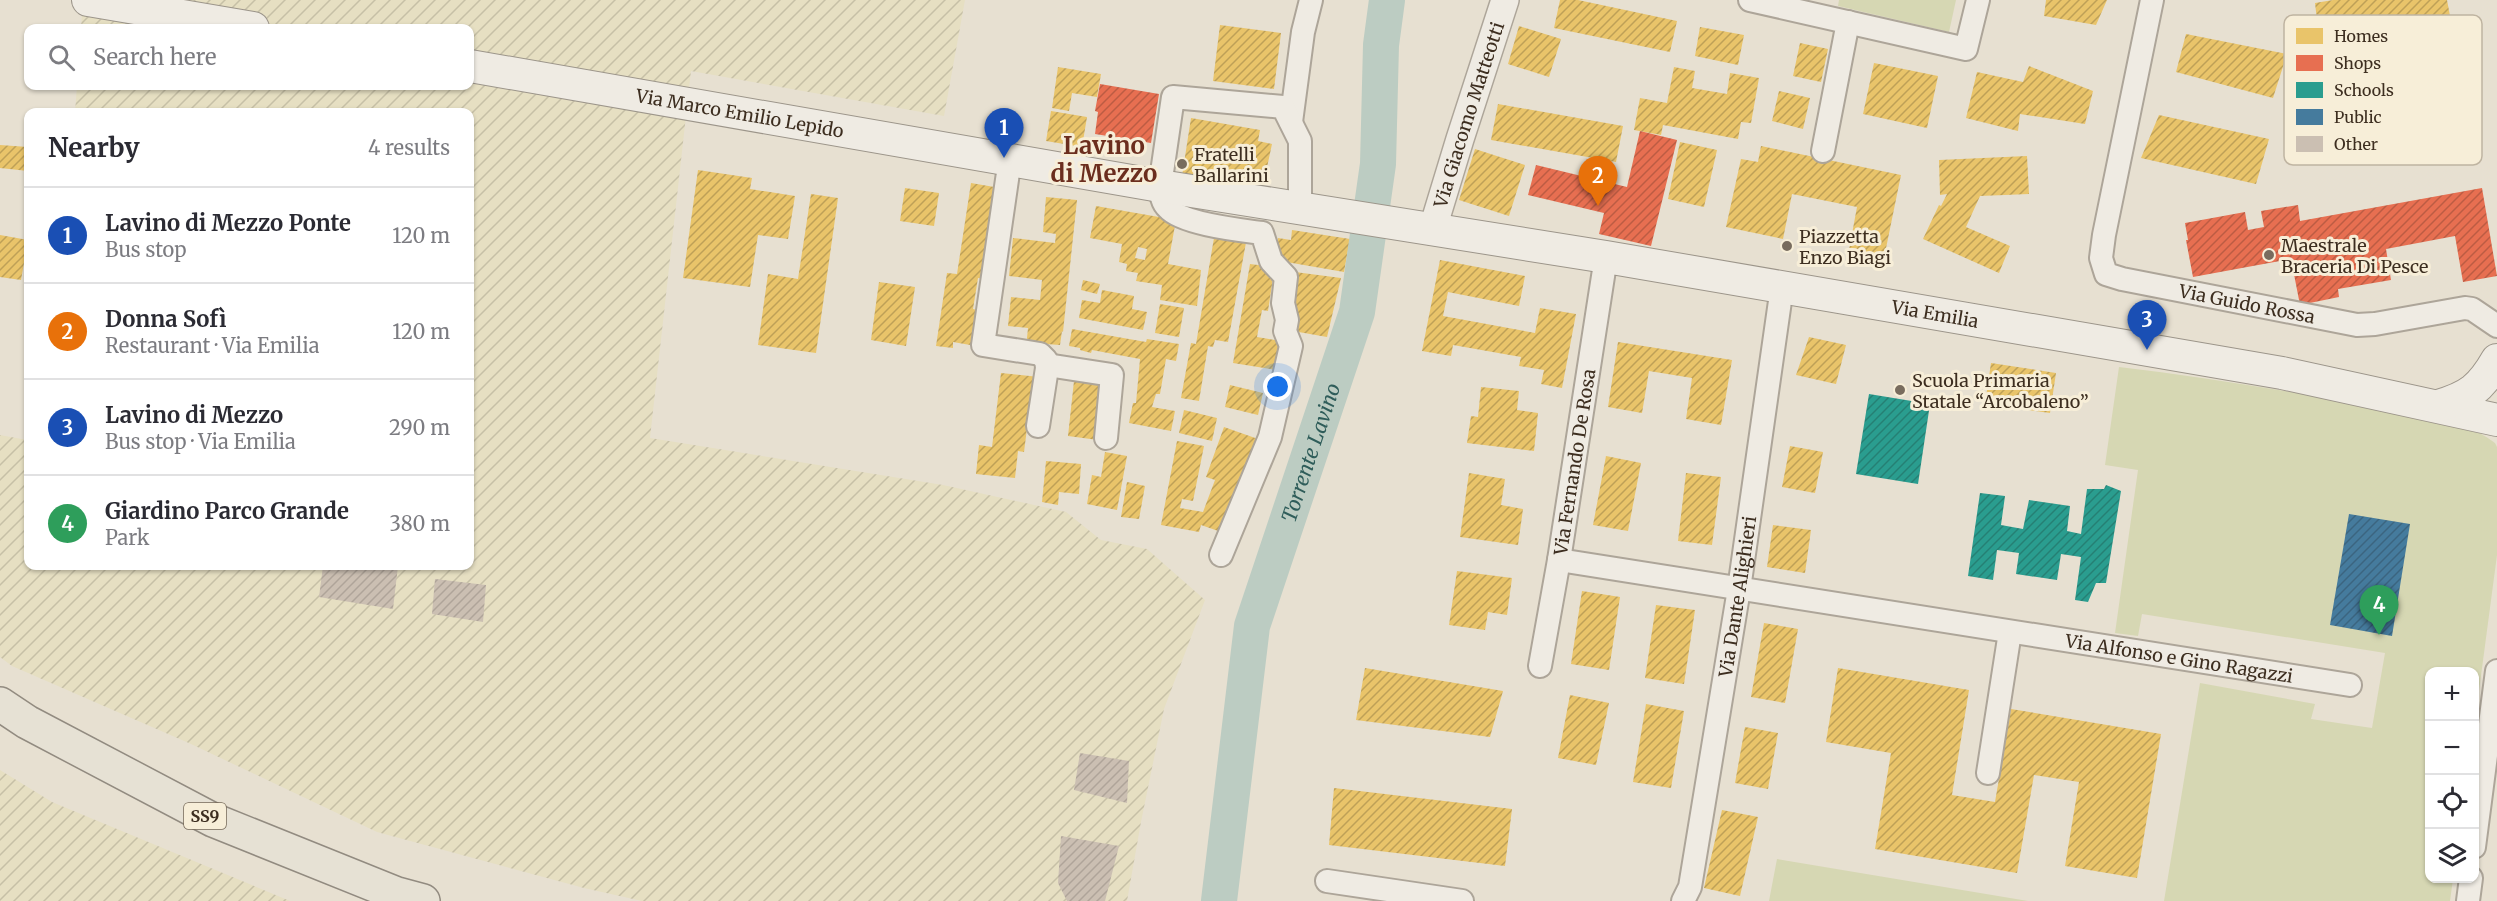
<!DOCTYPE html>
<meta charset="utf-8">
<style>
body{margin:0;font-family:Merriweather,serif;background:#f7f7f7;color:#2b2b33}
.controls{position:absolute;right:18px;bottom:18px;display:grid;overflow:hidden;border-radius:12px;box-shadow:0 2px 4px #0004}
.controls button{width:54px;height:54px;display:grid;place-items:center;padding:0;border:0;border-bottom:2px solid #e1e1e2;background:#fff;color:#2b2b33;font:30px sans-serif}
.you{position:absolute;left:1278px;top:387px;width:21px;height:21px;margin:-15px;border:4px solid #fff;border-radius:50%;background:#1a73e8;box-shadow:0 0 0 9px #1a73e833}
.badge{display:grid;place-items:center;width:39px;height:39px;border-radius:50%;background:#ea580c;color:#fff;font-size:20px;font-weight:700}
.pin{position:absolute;translate:-50% -50px;filter:drop-shadow(0 2px 3px #0008)}
.pin::after{content:'';position:absolute;top:32px;width:21px;height:18px;background:inherit;clip-path:polygon(0 0,100% 0,50% 100%)}
.list{margin:0;padding:0;list-style:none}
h2{display:flex;justify-content:space-between;align-items:center;height:78px;margin:0;padding:0 24px;font-size:26px}
h2 small{font-size:20px;font-weight:400;color:#7c7c81}
.list li{display:grid;grid-template-columns:39px 1fr auto;gap:18px;align-items:center;box-sizing:border-box;height:96px;padding:0 24px;border-top:2px solid #e1e1e2}
.list b{display:block;font-size:22px;white-space:nowrap}
.list p{margin:0;font-size:20px;white-space:nowrap;color:#7c7c81}
.list em{font-size:20px;font-style:normal;color:#7c7c81}
.icon{flex:none;width:33px;height:33px;fill:none;stroke:currentColor;stroke-width:2;stroke-linecap:round;stroke-linejoin:round}
.map{position:relative;flex:none;width:2497px;height:901px;overflow:hidden}
.search{position:absolute;background:#fff;box-shadow:0 2px 4px #0004;left:24px;top:24px;width:450px;height:66px;display:flex;align-items:center;gap:15px;box-sizing:border-box;padding:0 21px;border-radius:12px;color:#7c7c81;font-size:22px}
.panel{position:absolute;background:#fff;box-shadow:0 2px 4px #0004;left:24px;top:108px;width:450px;height:462px;border-radius:12px}
.map>svg:first-child{display:block}
.farmland{fill:url(#farmland-furrows)}
.park{fill:#d6d7b3}
.homes{fill:url(#homes-hatch);fill-rule:evenodd}
.shops{fill:url(#shops-hatch)}
.schools{fill:url(#schools-hatch)}
.public{fill:url(#public-hatch)}
.lines{fill:none;stroke-linecap:round;stroke-linejoin:round}
.river{stroke:#bcccc2;stroke-width:36}
.building{fill:url(#building-hatch)}
.minor-casing{stroke:#ada599;stroke-width:26}
.tertiary-casing{stroke:#ada599;stroke-width:30}
.secondary-casing{stroke:#9c958a;stroke-width:34}
.primary-casing{stroke:#928b80;stroke-width:36}
.minor{stroke:#efebe3;stroke-width:22}
.tertiary{stroke:#efebe3;stroke-width:27}
.secondary{stroke:#efebe3;stroke-width:32}
.primary{stroke:#e6e1d4;stroke-width:33}
.poi-dot{fill:#786c5e;stroke:#f7eed8;stroke-width:2}
.labels{text-anchor:middle;dominant-baseline:central;stroke-width:6;stroke-linejoin:round;paint-order:stroke}
.shield{fill:#f7eed8;stroke:#756857;stroke-width:1.5}
.shield-label{font-size:16px;font-weight:bold;fill:#3d2e20}
.street-label{font-size:18px;fill:#3d2e20;stroke:#f7eed8}
.poi-label{font-size:18px;fill:#3d2e20;stroke:#f7eed8;text-anchor:start}
.water-label{font-size:20px;font-style:italic;fill:#2f5d5a;stroke:#f7eed8}
.district-label{font-size:24px;font-weight:bold;fill:#6b2e1e;stroke:#f7eed8}
.key{fill:#f7eed8;stroke:#bfb4a1;stroke-width:1.5}
.key-label{font-size:16px;fill:#3d2e20}
</style>
<div class="map">
<svg width="2497" height="901" viewBox="0 0 2497 901">
<defs>
<pattern id="farmland-furrows" width="10" height="10" patternUnits="userSpaceOnUse" patternTransform="scale(1.5)"><rect width="10" height="10" fill="#e6dfc2"/><path d="M-1 1l2-2M0 10L10 0M9 11l2-2" fill="none" stroke="#c6c0a6"/></pattern>
<pattern id="homes-hatch" width="6" height="6" patternUnits="userSpaceOnUse" patternTransform="scale(1.5)"><rect width="6" height="6" fill="#e9c46a"/><path d="M-1 1l2-2M0 6l6-6M5 7l2-2" fill="none" stroke="#bea057"/></pattern>
<pattern id="shops-hatch" width="6" height="6" patternUnits="userSpaceOnUse" patternTransform="scale(1.5)"><rect width="6" height="6" fill="#e76f51"/><path d="M-1 1l2-2M0 6l6-6M5 7l2-2" fill="none" stroke="#bc5c43"/></pattern>
<pattern id="schools-hatch" width="6" height="6" patternUnits="userSpaceOnUse" patternTransform="scale(1.5)"><rect width="6" height="6" fill="#2a9d8f"/><path d="M-1 1l2-2M0 6l6-6M5 7l2-2" fill="none" stroke="#258074"/></pattern>
<pattern id="public-hatch" width="6" height="6" patternUnits="userSpaceOnUse" patternTransform="scale(1.5)"><rect width="6" height="6" fill="#457b9d"/><path d="M-1 1l2-2M0 6l6-6M5 7l2-2" fill="none" stroke="#3b6580"/></pattern>
<pattern id="building-hatch" width="6" height="6" patternUnits="userSpaceOnUse" patternTransform="scale(1.5)"><rect width="6" height="6" fill="#cbbfb2"/><path d="M-1 1l2-2M0 6l6-6M5 7l2-2" fill="none" stroke="#afa499"/></pattern>
</defs>
<rect width="100%" height="100%" fill="#e7e0d1"/>
<path class="farmland" d="M83 0H965L944 116 691 71 650 438 943 485 1066 512 1101 540 1147 549 1205 600 1164 709 1141 822 1127 901H642L584 888 377 832 191 744 12 666 0 657V435L27 440 28 432V566H470V112H75L77 86H470V28H81Z
M0 770 52 802 290 901H0Z"/>
<path class="park" d="M1839 0H1956L1949 32 1838 6Z
M2119 367C2189 375 2258 387 2328 398 2377 406 2456 412 2495 443L2497 447V555L2475 721 2474 672H2430V878L2453 879 2450 901H2164L2200 683 2315 704 2311 719 2372 728 2385 653 2142 614 2138 636 2115 633 2138 470 2105 465Z
M1777 859 2028 901H1769Z"/>
<path class="homes" d="M1560 0H1578L1677 21 1670 52 1554 28Z
M2046 0H2107L2096 25 2044 16Z
M2333 0H2447L2451 21 2320 46 2315 3Z
M1220 25 1281 33 1274 89 1213 81Z
M1519 26 1561 39 1549 77 1508 64Z
M1700 27 1744 35 1738 65 1695 56Z
M2186 34 2287 54 2273 98 2176 72Z
M1800 43 1828 49 1821 82 1793 76Z
M1874 63 1938 76 1927 128 1863 114Z
M2029 66 2093 91 2085 124 2020 114 2018 131 1966 118 1977 72 2023 82Z
M1058 67 1101 74 1097 97 1072 93 1069 111 1052 108Z
M1674 67 1695 71 1692 88 1727 94 1730 73 1759 78 1751 123 1741 122 1738 139 1663 125 1661 135 1634 130 1640 98 1667 103Z
M1779 91 1810 98 1803 129 1772 121Z
M1498 104 1623 126 1616 162 1491 140Z
M1051 111 1087 117 1082 147 1046 141Z
M2159 115 2269 139 2256 184 2141 158Z
M1191 118 1260 130 1258 141 1272 144 1266 172 1254 170 1251 187 1182 176Z
M1680 142 1717 150 1704 207 1668 199Z
M0 145 28 147V171L0 168Z
M1761 146 1901 175 1884 258 1849 250 1857 207 1792 194 1783 239 1726 227 1741 159 1758 162Z
M1475 149 1525 165 1509 216 1459 200Z
M2027 156 2029 194 1980 196 1966 227 2010 246 1999 273 1923 239 1939 205 1941 206 1947 194 1940 195 1939 160Z
M698 170 752 178 750 189 795 196 788 239 758 235 750 287 683 278Z
M971 183 1000 188 986 279 978 278 973 309 981 311 976 346 953 342V348L936 346 947 273 957 274Z
M905 188 939 193 934 226 900 221Z
M811 194 838 198 816 353 758 345 768 274 798 279Z
M1046 197 1077 200 1063 332 1062 331 1060 345 1046 344 1045 349 1026 348 1028 328 1008 326 1011 297 1040 300 1042 280 1009 276 1013 238 1055 243 1056 234 1043 232Z
M1096 206 1176 220 1168 264 1201 270 1197 306 1160 300 1162 285 1136 281 1138 273 1126 271 1127 264 1119 262 1122 244 1090 238ZM1138 247 1147 249 1145 260 1135 258Z
M1292 230 1350 239 1344 272 1275 260 1278 238 1291 240Z
M1215 232 1247 237 1228 342 1215 340 1213 347 1208 346 1199 401 1181 398 1191 343 1196 344Z
M0 235 28 240 21 280 0 277Z
M1440 260 1525 276 1519 306 1448 292 1443 316 1535 333 1540 308 1576 314 1562 388 1541 384 1544 370 1519 366 1521 357 1453 345 1451 356 1422 351Z
M1250 264 1266 266 1273 278 1268 311 1262 310 1257 337 1281 341 1276 370 1233 363Z
M1295 272 1341 278 1327 337 1293 331 1289 308Z
M1083 280 1100 284 1097 294 1081 290Z
M879 282 915 287 906 346 871 340Z
M1102 290 1134 296 1132 309 1147 312 1143 330 1079 318 1082 300 1100 303Z
M1160 304 1184 308 1179 337 1155 333Z
M1072 329 1146 342 1147 339 1179 344 1176 361 1166 359 1160 394H1156L1152 407 1175 411 1171 431 1129 423 1133 403H1136L1140 359 1092 350 1091 353 1080 350V348L1069 346Z
M1809 337 1846 345 1836 384 1796 375Z
M1618 342 1732 360 1721 425 1686 419 1692 378 1649 371 1642 413 1608 407Z
M1991 363 2056 373 2050 413 1985 404Z
M1001 373 1039 377 1036 397H1031L1024 452 1018 451 1015 478 976 474 979 445 992 447Z
M1074 381 1105 385 1098 440 1068 436Z
M1230 385 1263 393 1258 415 1225 407Z
M1481 387 1519 391 1517 410 1538 413 1534 451 1467 443 1471 416 1478 417Z
M1184 410 1217 418 1212 441 1179 433Z
M1224 427 1258 439 1224 533 1201 525 1199 532 1161 525 1177 441 1204 446 1193 501 1182 499 1180 508 1203 512 1215 480 1206 477Z
M1790 446 1823 452 1815 493 1782 487Z
M1105 452 1127 456 1117 510 1087 504 1092 475 1101 477Z
M1606 456 1641 463 1628 531 1593 525Z
M1046 461 1081 464 1079 494 1059 492 1058 505 1042 502Z
M1469 473 1505 479 1501 505 1523 509 1518 545 1460 537Z
M1686 473 1721 477 1712 545 1678 541Z
M1127 482 1145 486 1139 519 1121 517Z
M1773 525 1811 530 1805 573 1767 567Z
M1457 571 1512 578 1507 615 1488 612 1485 630 1449 625Z
M1582 591 1620 597 1609 670 1571 664Z
M1656 605 1695 610 1684 684 1645 678Z
M1764 623 1798 629 1785 703 1751 697Z
M1365 668 1503 691 1490 737 1356 720Z
M1838 668 1969 690 1952 795 1995 802 2011 709 2161 734 2137 878 2065 866 2079 782 2034 775 2017 873 1875 849 1891 753 1826 742Z
M1570 695 1609 703 1596 765 1558 758Z
M1646 704 1684 711 1671 788 1633 782Z
M1745 727 1778 733 1768 789 1735 783Z
M1334 788 1512 809 1505 866 1329 845Z
M1722 810 1758 817 1740 896 1704 888Z"/>
<path class="shops" d="M1100 84 1159 94 1151 143 1095 134 1098 112 1095 111Z
M1640 131 1677 140 1651 246 1599 234 1604 213 1528 195 1536 165 1627 187Z
M2482 188 2497 276 2463 282 2455 236 2386 249 2391 280 2338 289 2339 297 2300 305 2291 259 2193 277 2186 240H2188L2185 223 2245 212 2248 230 2264 227 2261 211 2298 205 2300 221Z"/>
<path class="schools" d="M1869 394 1930 404 1918 484 1856 474Z
M2106 485 2121 491 2106 583H2096L2088 602 2075 600 2081 557 2061 554 2057 580 2016 574 2019 553 1997 550 1993 580 1968 576 1980 493 2005 496 2001 525 2023 529 2029 500 2070 506 2067 531 2081 534 2087 489H2104Z"/>
<path class="public" d="M2349 514 2410 524 2392 636 2330 625Z"/>
<g class="lines">
<path class="river" id="s1" d="M1219 901 1252 626 1357 312 1378 164 1381 45 1387 0"/>
</g>
<path class="building" d="M323 566H398L393 609 319 597Z
M435 579 486 585 483 622 432 614Z
M1080 753 1129 761 1127 803 1074 790Z
M1061 836 1119 846 1105 901H1067L1058 883Z"/>
<g class="lines">
<g class="minor-casing">
<g id="minor">
<path d="M1750 0 1966 49 1978 0"/>
<path id="s2" d="M2152 0 2104 235 2101 258 2106 274 2122 279 2357 325 2375 324 2465 308 2472 309 2497 326"/>
<path d="M1291 122 1303 32 1311 0"/>
<path d="M1823 151 1848 22"/>
<path d="M1010 159 983 345 1040 354 1046 360 1047 368 1038 426"/>
<path d="M1047 365 1112 375 1106 438"/>
<path d="M1221 555 1270 437 1291 346 1285 331 1287 320 1283 303 1286 277 1271 261 1262 233C1240 230 1182 224 1168 208 1162 203 1161 194 1160 186L1173 97 1283 107 1300 141V208"/>
<path id="s3" d="M1559 560 2350 685"/>
<path id="s4" d="M1540 666 1559 560 1606 257"/>
<path d="M1988 773 2010 632"/>
<path d="M2474 847 2497 671"/>
<path d="M1327 881 1462 901"/>
<path id="s5" d="M1683 901 1690 887 1739 589 1782 287"/>
<path d="M2468 901 2471 878"/>
</g>
</g>
<g class="tertiary-casing">
<g id="tertiary">
<path id="s6" d="M1432 231 1460 139 1505 0"/>
</g>
</g>
<g class="secondary-casing">
<g id="secondary">
<path d="M88 0 253 28"/>
<path id="s7" d="M470 66 1160 186 1606 257 2282 373 2497 420"/>
<path d="M2438 406C2469 397 2481 388 2497 360"/>
</g>
</g>
<g class="primary-casing">
<path id="primary" d="M0 704 27 722 213 820 397 894 423 901"/>
</g>
<use href="#minor" class="minor"/>
<use href="#tertiary" class="tertiary"/>
<use href="#secondary" class="secondary"/>
<use href="#primary" class="primary"/>
</g>
<g class="poi-dot">
<circle cx="1182" cy="164" r="6"/>
<circle cx="1787" cy="246" r="6"/>
<circle cx="2269" cy="255" r="6"/>
<circle cx="1900" cy="390" r="6"/>
</g>
<g class="labels">
<rect class="shield" x="184" y="803" width="42" height="26" rx="4.5"/>
<g class="shield-label">
<text x="205" y="816">SS9</text>
</g>
<g class="street-label">
<text stroke="none"><textPath href="#s7" startOffset="274">Via Marco Emilio Lepido</textPath></text>
<text stroke="none"><textPath href="#s6" startOffset="122">Via Giacomo Matteotti</textPath></text>
<text stroke="none"><textPath href="#s2" startOffset="424">Via Guido Rossa</textPath></text>
<text stroke="none"><textPath href="#s7" startOffset="1486">Via Emilia</textPath></text>
<text stroke="none"><textPath href="#s4" startOffset="207">Via Fernando De Rosa</textPath></text>
<text stroke="none"><textPath href="#s5" startOffset="310">Via Dante Alighieri</textPath></text>
<text stroke="none"><textPath href="#s3" startOffset="628">Via Alfonso e Gino Ragazzi</textPath></text>
</g>
<g class="poi-label">
<text x="1194" y="154">Fratelli<tspan x="1194" dy="21">Ballarini</tspan></text>
<text x="1799" y="236">Piazzetta<tspan x="1799" dy="21">Enzo Biagi</tspan></text>
<text x="2281" y="245">Maestrale<tspan x="2281" dy="21">Braceria Di Pesce</tspan></text>
<text x="1912" y="380">Scuola Primaria<tspan x="1912" dy="21">Statale “Arcobaleno”</tspan></text>
</g>
<g class="water-label">
<text stroke="none"><textPath href="#s1" startOffset="460">Torrente Lavino</textPath></text>
</g>
<g class="district-label">
<text x="1104" y="145">Lavino<tspan x="1104" dy="28">di Mezzo</tspan></text>
</g>
</g>
<rect x="2284" y="15" width="198" height="150" rx="9" class="key"/>
<rect x="2296" y="28" width="27" height="16" fill="#e9c46a"/>
<rect x="2296" y="55" width="27" height="16" fill="#e76f51"/>
<rect x="2296" y="82" width="27" height="16" fill="#2a9d8f"/>
<rect x="2296" y="109" width="27" height="16" fill="#457b9d"/>
<rect x="2296" y="136" width="27" height="16" fill="#cbbfb2"/>
<g class="key-label">
<text x="2334" y="42">Homes</text>
<text x="2334" y="69">Shops</text>
<text x="2334" y="96">Schools</text>
<text x="2334" y="123">Public</text>
<text x="2334" y="150">Other</text>
</g>
</svg>
<div class="controls">
<button>+</button>
<button>−</button>
<button><svg class="icon" aria-label="locate" viewBox="0 0 24 24"><circle cx="12" cy="12" r="6"/><path d="M12 2v4M12 18v4M2 12h4M18 12h4"/></svg></button>
<button><svg class="icon" aria-label="layers" viewBox="0 0 24 24"><path d="M12 4l9 5-9 5-9-5zM3 14l9 5 9-5"/></svg></button>
</div>
<div class="you"></div>
<div class="pin badge" style="left:1004px;top:158px;background:#1a4fb4">1</div>
<div class="pin badge" style="left:1598px;top:206px;background:#e8710a">2</div>
<div class="pin badge" style="left:2147px;top:350px;background:#1a4fb4">3</div>
<div class="pin badge" style="left:2379px;top:635px;background:#2e9e5b">4</div>
<div class="search"><svg class="icon" aria-label="search" viewBox="0 0 24 24"><circle cx="10" cy="10" r="6"/><path d="M15 15l6 6"/></svg>Search here</div>
<section class="panel">
<h2>Nearby<small>4 results</small></h2>
<ul class="list">
<li><span class="badge" style="background:#1a4fb4">1</span><div><b>Lavino di Mezzo Ponte</b><p>Bus stop</p></div><em>120 m</em></li>
<li><span class="badge" style="background:#e8710a">2</span><div><b>Donna Sofì</b><p>Restaurant · Via Emilia</p></div><em>120 m</em></li>
<li><span class="badge" style="background:#1a4fb4">3</span><div><b>Lavino di Mezzo</b><p>Bus stop · Via Emilia</p></div><em>290 m</em></li>
<li><span class="badge" style="background:#2e9e5b">4</span><div><b>Giardino Parco Grande</b><p>Park</p></div><em>380 m</em></li>
</ul>
</section>
</div>
